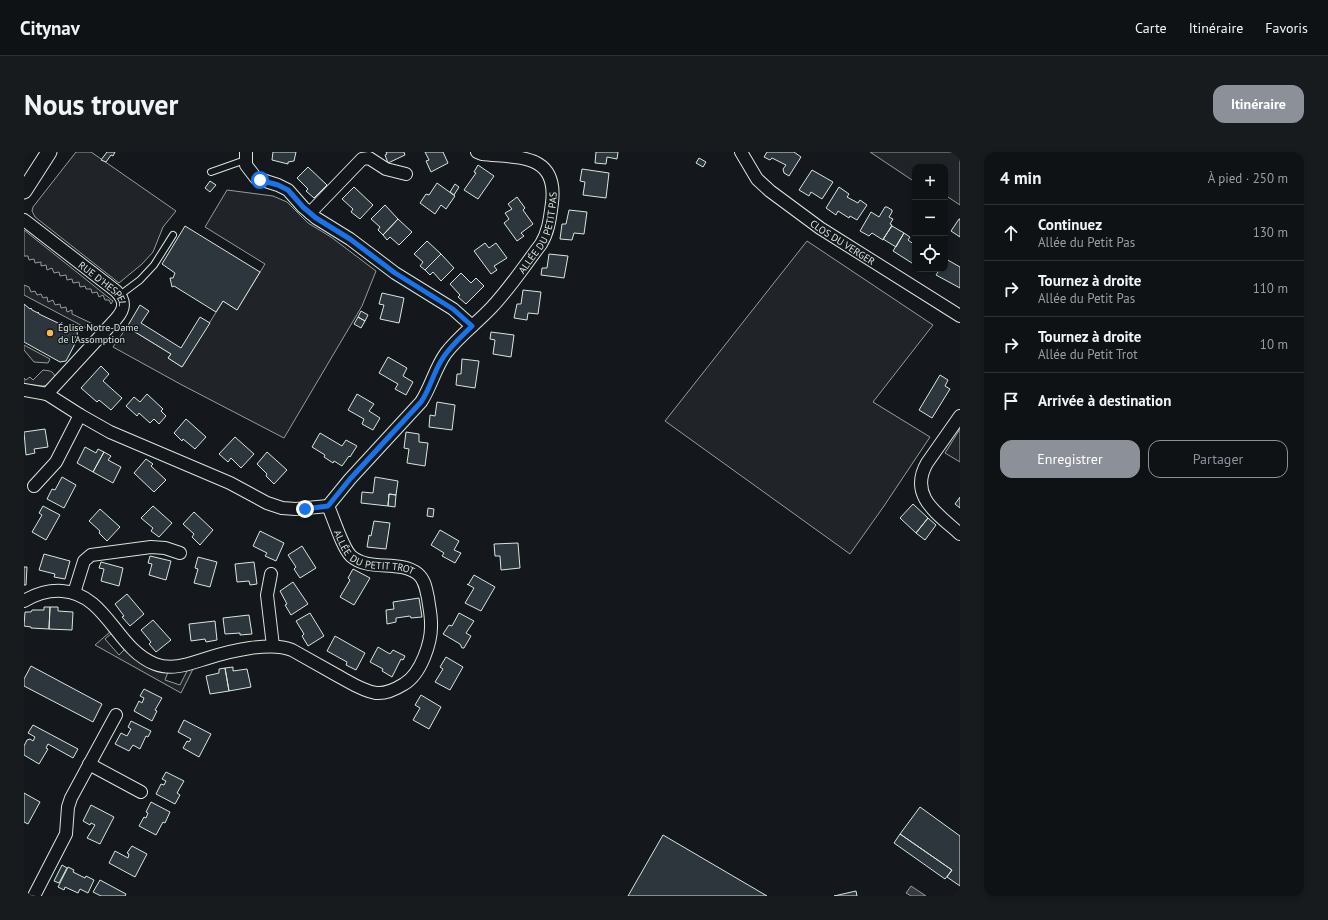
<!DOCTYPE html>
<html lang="fr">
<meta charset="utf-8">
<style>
body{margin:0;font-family:"PT Sans",sans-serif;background:#181b1e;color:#f1f3f6}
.controls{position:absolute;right:12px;top:12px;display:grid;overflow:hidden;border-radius:8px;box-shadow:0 2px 6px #0003}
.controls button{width:36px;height:36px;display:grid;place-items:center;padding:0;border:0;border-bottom:1px solid #2f3234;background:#0f1215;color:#f1f3f6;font:20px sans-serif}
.stop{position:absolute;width:12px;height:12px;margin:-9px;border:3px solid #1a73e8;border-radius:50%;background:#fff}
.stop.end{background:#1a73e8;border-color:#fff;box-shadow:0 1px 4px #0008}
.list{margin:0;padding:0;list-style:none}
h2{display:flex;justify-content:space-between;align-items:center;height:52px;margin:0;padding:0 16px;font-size:17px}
h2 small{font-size:13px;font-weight:400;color:#9b9ea0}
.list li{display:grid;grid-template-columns:26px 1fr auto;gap:12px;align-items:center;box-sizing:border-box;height:56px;padding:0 16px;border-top:1px solid #2f3234}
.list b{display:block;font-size:15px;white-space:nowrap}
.list p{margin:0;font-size:13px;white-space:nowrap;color:#9b9ea0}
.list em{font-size:13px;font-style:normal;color:#9b9ea0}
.actions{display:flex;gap:8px;padding:12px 16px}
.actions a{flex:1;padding:9px 0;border:1px solid #8c9099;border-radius:12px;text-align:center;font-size:14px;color:#8c9099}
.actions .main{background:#8c9099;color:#fff}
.icon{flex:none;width:22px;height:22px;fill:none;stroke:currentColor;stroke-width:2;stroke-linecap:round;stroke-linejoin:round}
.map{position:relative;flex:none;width:936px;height:744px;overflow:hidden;border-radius:12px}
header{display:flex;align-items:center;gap:24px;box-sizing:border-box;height:56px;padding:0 20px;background:#0f1215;border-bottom:1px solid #2f3234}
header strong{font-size:19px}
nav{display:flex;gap:22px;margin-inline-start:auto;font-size:14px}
.intro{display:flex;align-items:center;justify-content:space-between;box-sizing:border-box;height:96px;padding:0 24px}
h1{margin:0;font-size:28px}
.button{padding:10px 18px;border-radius:12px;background:#8c9099;color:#fff;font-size:14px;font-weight:700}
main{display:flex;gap:24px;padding:0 24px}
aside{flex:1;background:#0f1215;border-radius:12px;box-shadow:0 2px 6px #0003}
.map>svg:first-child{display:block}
.green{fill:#202428;stroke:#939e99}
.water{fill:#363b3e;stroke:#939e99}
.building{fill:#2c363c;stroke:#d8e6dc}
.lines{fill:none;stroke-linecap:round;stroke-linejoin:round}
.service-casing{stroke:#d8e6dc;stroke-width:8}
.minor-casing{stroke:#d8e6dc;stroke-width:14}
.tertiary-casing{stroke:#d8e6dc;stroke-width:17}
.service{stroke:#14181c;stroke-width:6}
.minor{stroke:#14181c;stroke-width:12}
.tertiary{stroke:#14181c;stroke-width:15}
.route{stroke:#1a73e8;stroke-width:5}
.poi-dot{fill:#ffb74d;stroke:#14181c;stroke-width:1.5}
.labels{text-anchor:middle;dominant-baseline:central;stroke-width:3;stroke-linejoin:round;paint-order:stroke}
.street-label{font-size:10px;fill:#d8e6dc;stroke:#14181c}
.poi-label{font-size:10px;fill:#d8e6dc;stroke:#14181c;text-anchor:start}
</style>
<header>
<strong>Citynav</strong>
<nav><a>Carte</a><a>Itinéraire</a><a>Favoris</a></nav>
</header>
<div class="intro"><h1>Nous trouver</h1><a class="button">Itinéraire</a></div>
<main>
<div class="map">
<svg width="936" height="744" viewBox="0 0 936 744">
<rect width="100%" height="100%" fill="#14181c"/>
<path class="green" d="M52 0H67L152 59 139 75 129 100 118 112 95 131 11 65 8 59 9 55Z
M846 0H936V53L921 43V15H891V30Z
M203 38 249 44 263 50 284 71 307 85 352 119 338 154 260 286 158 233 89 195 103 175 147 202 144 206 158 215 199 149 213 158 241 112 181 75Z
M0 78 89 149 87 152 85 148H81L79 143 75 145 73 140 68 141 67 137H62L61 134 56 135 55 130 49 131 48 127 43 128 42 123 36 124 35 120 30 121 28 116 23 118 22 113 17 114V110L11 111 10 107 5 108 4 104H0Z
M783 89 909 173 849 250 906 285 860 354 826 402 641 269Z
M0 133 5 135 7 140 11 139 13 143 17 142 19 146 23 145 24 150 29 148 31 153 36 152 37 156 42 155 43 160 48 158V162L69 172 66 178 0 143Z
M0 193 26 207 24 211 10 210 0 198Z
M19 218C25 219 29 218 31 225L24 233 19 234 0 232V226L2 228 6 225 9 228Z
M936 277V310L921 301Z
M87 479 88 481 81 487 95 503 101 497C116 513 124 515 144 520L141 528 156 533 163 519 169 517 157 541 71 493Z"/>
<path class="water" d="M887 734 902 744H887L882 741Z"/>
<path class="building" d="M83 0H91L89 4 87 3 82 10 77 8Z
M249 0H272L270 9 264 10V12L248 8Z
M362 0H380L381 3 364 11 361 3 363 2Z
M401 0H419L424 11 407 20 402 9 405 8Z
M572 0H594L593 7 583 5 582 12 571 11Z
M743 0H770L777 5 765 24 760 21 759 17 762 13 748 6 746 8 740 5Z
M675 6 682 10 679 15 672 11Z
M454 13 470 24 454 47 440 38 452 21 450 20Z
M284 15 303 33 290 46 282 39 284 37 273 26Z
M558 17 585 21 582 46 559 43 561 30 556 29Z
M788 18 809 30 798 47 787 40 785 44 775 38Z
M186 29 192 33 186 40 181 36Z
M413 31 431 44 422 57 417 53 411 62 396 51 402 42 405 43Z
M431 32 435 35 430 43 426 40Z
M330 35 349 53 336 67 327 60 329 57 318 47Z
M815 35 825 42 823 45 834 51 836 48 843 53 833 68 826 64 825 66 814 59 812 63 802 56Z
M493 45 501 56 499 58 509 72 497 81 500 84 493 89 480 71 485 67 481 61 488 57 484 52Z
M361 53 374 67 359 83 354 78 356 75 347 67Z
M861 55H863L868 58V60L865 65 869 67 866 72 868 73 859 88 848 81 845 84 836 79 847 60 855 65Z
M545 58 563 60 560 82 550 81 548 88 536 87 538 72H542Z
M374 67 388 80 375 93 366 85 363 88 359 83Z
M935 67H936V85L927 79Z
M161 74 236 120 213 158 199 149 192 160 150 134 148 135 146 126H149L151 121 138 112Z
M868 74 880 81 872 95 859 87Z
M880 81 886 85 884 88 891 93V113L869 99Z
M403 89 417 102 401 118 396 114 399 110 390 102Z
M461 91 465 96 472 91 483 106 470 114 473 118 467 122 450 99Z
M417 102 430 116 417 129 409 120 406 123 401 118Z
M525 102 544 104 540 126 517 123 518 116H523Z
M922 107 936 115V136L912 123 916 117H921Z
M437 121 447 131 452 126 460 134 442 152 434 145 436 143 426 132Z
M499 138 517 140 514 162 504 161 503 168 490 166 493 152H497Z
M358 141 380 146 375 171 356 167 360 153 355 152Z
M0 152 6 157 7 156 8 158 14 161V160L15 162 53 180 54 186 42 209 36 210 0 190Z
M116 153 125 159 117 171 157 196 176 165 186 171 158 215 144 206 147 202 103 175Z
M337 159 344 163 341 169 334 165Z
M334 165 341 169 337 176 330 172Z
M467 180 490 183 487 205 469 202 471 188 466 187Z
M364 205 383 216 379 224 389 230 382 243 371 237 374 232 355 221Z
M438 207 455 209 451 236 432 233 433 222H437Z
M77 214 85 222 79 229 98 246 87 258 75 248 73 250 57 236Z
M916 223 924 228 921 234 926 237 908 266 895 258Z
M123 242 139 257 137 259 142 264 135 272 130 267 126 271 115 261 113 264 102 254 110 245 116 250Z
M333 242 350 252 345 259 356 266 349 278 338 272 340 267 324 258Z
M413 250 431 253 428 278 405 275 406 263 411 264Z
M162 267 182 285 171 297 159 287 158 289 150 281Z
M21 277 24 295 10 297 11 301 2 303 0 280Z
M382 280 395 282V290L404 291 401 314 383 311 385 297 380 296Z
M296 281 318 294 322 288 333 294 326 305 325 304 318 314 310 309 309 311 300 305 301 303 288 295Z
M211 285 230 302 217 316 207 306 204 310 195 302Z
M61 295 72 301 74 297 80 300 69 320 53 311Z
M80 300 87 304 84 308 97 315 89 331 69 320Z
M243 300 263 318 250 332 242 324 243 322 233 312Z
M122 307 129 312 127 314 142 328 130 340 110 321Z
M38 325 52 333 40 356 23 347 28 337 31 338Z
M351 325 374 329 372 343 365 342 364 354 337 351 338 340 349 341Z
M365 342 372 343 371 355 364 354Z
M936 345V356L931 352Z
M889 352 904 366 892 381 876 366Z
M19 354 36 363 22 388 8 380 18 363 15 361Z
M129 354 148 371 135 385 127 379 129 376 117 366Z
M404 356 410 357 409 365 403 364Z
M76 357 96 375 83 389 75 381 76 379 65 369Z
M170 360 189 378 176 393 168 385 170 382 159 372Z
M904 366 912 373 901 388 892 381Z
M350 369 366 371 362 397 343 395 345 383 347 384Z
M416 378 435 389 430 398 437 401 431 411 418 404 420 401 407 393Z
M236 379 260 391 252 409 241 404 243 401 229 394Z
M494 391 496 416 477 418 476 404H471L470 392Z
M278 394 292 416 276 426 270 417 272 415 264 403Z
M20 402 46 409 41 427 30 425 31 422 15 418Z
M126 404 147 409 142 428 125 423 128 412 124 411Z
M174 405 193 410 186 435 170 431 174 417 171 416Z
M77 410 99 416 95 434 77 429 80 417 75 416Z
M230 410 233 432 226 433 225 429 213 430 211 412Z
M0 415H3L2 433H0Z
M329 417 346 426 330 453 316 445 326 428 324 426Z
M450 423 471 435 457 459 441 451 450 436 443 432 444 433Z
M269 430 284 452 267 463 261 453 263 452 256 439Z
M103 442 120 462 106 474 98 465 100 464 91 452Z
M395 446 398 465 387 466 386 464 372 466V470L363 472 362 458 370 457 369 450Z
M20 455H26L25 477 7 476V475L0 474 1 460H7L8 458H20Z
M26 455H34V459L49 460 48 478 25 477Z
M286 461 300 484 284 494 278 484 280 482 272 469Z
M435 461 450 469 442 481 447 484 440 496H438L436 492 419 482 425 473 428 474Z
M225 463 228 482 216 483V481L201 482 199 466Z
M129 468 147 488 132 500 125 492 127 490 117 478Z
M191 469 193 488 182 490 181 487 167 489 165 472Z
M311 484 341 501 332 518 322 513 323 510 303 499Z
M354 495 366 502 369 498 381 504 379 508 377 507 368 525 358 519 359 517 346 510Z
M422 505 439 515 426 538 411 530 419 517 416 515Z
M7 514 78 552 69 570 0 534V527Z
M209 515V519L223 517 227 535 205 539 201 516Z
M201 516 205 539 186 542 182 524 195 521V517Z
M120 537 138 546 131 558 133 559 128 569 110 559 115 549 118 551 120 546 116 544Z
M397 543 417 555 405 577 389 568 396 556 391 553Z
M160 568 187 582 175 605 159 596 163 589 165 590 167 587 154 580Z
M107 569 127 579 124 585 122 584 116 597 109 593 105 599 91 592 97 581 103 584 107 577 104 575Z
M9 573 54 597 49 606 24 592 22 596 24 597 15 612 0 603V594L3 588 6 587 9 589 11 585 4 581Z
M142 620 160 629 153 641 156 643 151 652 132 642 137 632 140 633 142 629 138 627Z
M0 641 16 650 4 672 0 670Z
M127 650 146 660 141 671 139 670 132 683 115 674 120 665 122 666 124 661 122 660Z
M67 653 90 665 76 692 63 686 71 673 67 671 66 673 59 669Z
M896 655 936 684V734L923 725 928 718 876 682Z
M876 682 928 718 921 727 870 691Z
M639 683 743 744H604Z
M108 694 123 702 111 725 85 711 91 699 104 706 105 702 103 701Z
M38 713 43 716 35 731 30 729Z
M44 715 50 718 49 720 61 726 62 724 70 728 64 741 56 737 54 741 41 735 40 738 34 735Z
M76 728 102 742 101 744H77L69 740Z
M832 739 833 744H810Z"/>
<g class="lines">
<g class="service-casing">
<path id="service" d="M187 20 221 8
M96 143 116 128 130 113 149 83"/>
</g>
<g class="minor-casing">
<g id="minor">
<path d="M222 0V13L232 26 254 33 264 38 279 55 292 66 326 87 371 121 429 157 448 174"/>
<path id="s1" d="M717 0 733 27 746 39 796 76 936 164"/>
<path d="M286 61 338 7 345 6 362 17 382 22"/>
<path id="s2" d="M0 68 92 139C102 149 101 157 92 167L23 242"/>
<path id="s3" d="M0 238 23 242 56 263 86 280 206 331 243 351 258 356 272 357 304 354C310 367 318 395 327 404 345 420 375 407 394 422 401 428 402 437 404 446 405 454 407 462 407 471 408 490 397 522 380 532 372 537 362 542 352 541 339 539 327 531 316 525 300 516 284 507 268 498 247 489 206 499 184 506 167 511 149 519 131 512 92 497 83 442 38 439 24 438 12 442 0 449"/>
<path d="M936 264 903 311C884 344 914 362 936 382"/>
<path d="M10 334 32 310 56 263"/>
<path id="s4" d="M304 354 326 327 397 250C407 235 411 216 422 201 435 184 453 171 468 155 486 136 501 113 517 92 525 79 526 65 528 51 534 1 494 6 458 2L453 0"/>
<path d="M247 422 243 443 249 494"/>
<path d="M50 441 60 409 67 403 127 395 141 396 156 401"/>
<path d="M65 612 117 640"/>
<path d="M10 744 42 682 44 655 47 646 92 563"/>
</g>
</g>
<g class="tertiary-casing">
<path id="tertiary" d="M0 39 25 0"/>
</g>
<use href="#service" class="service"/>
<use href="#minor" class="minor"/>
<use href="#tertiary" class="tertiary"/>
</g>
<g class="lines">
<path class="route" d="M236 28 254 33 264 38 279 55 292 66 326 87 371 121 429 157 448 174C437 185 425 195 417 209 409 222 406 237 397 250L326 327 304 354 281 357"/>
</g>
<circle class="poi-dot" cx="26" cy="181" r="4"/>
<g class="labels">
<g class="street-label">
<text stroke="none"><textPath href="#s4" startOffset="349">ALLÉE DU PETIT PAS</textPath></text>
<text stroke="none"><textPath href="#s1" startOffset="138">CLOS DU VERGER</textPath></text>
<text stroke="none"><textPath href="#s2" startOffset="102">RUE D'HESPEL</textPath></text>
<text stroke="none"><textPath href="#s3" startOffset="405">ALLÉE DU PETIT TROT</textPath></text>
</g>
<g class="poi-label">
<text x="34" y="175">Église Notre-Dame<tspan x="34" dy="12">de l'Assomption</tspan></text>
</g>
</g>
</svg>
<div class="controls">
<button>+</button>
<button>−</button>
<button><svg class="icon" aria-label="locate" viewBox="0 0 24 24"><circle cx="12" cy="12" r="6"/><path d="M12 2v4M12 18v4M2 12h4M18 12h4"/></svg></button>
</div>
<div class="stop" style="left:236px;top:28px"></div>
<div class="stop end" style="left:281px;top:357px"></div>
</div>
<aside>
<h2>4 min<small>À pied · 250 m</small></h2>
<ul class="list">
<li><svg class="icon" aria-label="ahead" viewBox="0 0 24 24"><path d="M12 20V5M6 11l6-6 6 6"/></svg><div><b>Continuez</b><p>Allée du Petit Pas</p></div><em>130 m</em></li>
<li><svg class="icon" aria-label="right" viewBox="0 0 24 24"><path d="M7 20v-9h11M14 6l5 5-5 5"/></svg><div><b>Tournez à droite</b><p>Allée du Petit Pas</p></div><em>110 m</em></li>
<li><svg class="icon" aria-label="right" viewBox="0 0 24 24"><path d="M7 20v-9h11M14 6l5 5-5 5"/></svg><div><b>Tournez à droite</b><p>Allée du Petit Trot</p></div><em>10 m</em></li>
<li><svg class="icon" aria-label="arrive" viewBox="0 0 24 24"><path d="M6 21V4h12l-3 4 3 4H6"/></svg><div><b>Arrivée à destination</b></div></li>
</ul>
<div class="actions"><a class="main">Enregistrer</a><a>Partager</a></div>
</aside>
</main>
